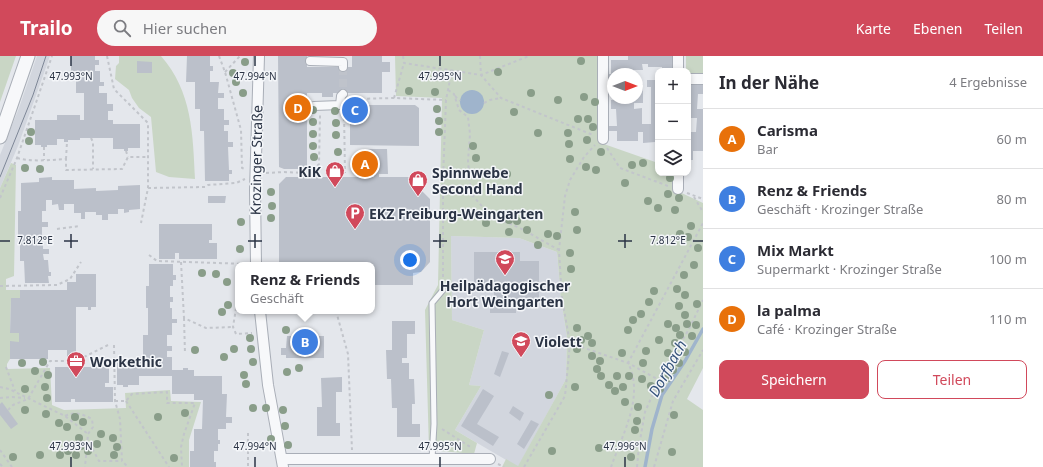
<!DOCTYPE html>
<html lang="de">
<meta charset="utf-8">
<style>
body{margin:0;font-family:"Noto Sans",sans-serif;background:#f7f7f7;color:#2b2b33}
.controls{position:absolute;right:12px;top:12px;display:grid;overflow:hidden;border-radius:8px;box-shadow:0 2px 6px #0003}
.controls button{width:36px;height:36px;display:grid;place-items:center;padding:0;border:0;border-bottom:1px solid #e1e1e2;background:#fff;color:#2b2b33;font:20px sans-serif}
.compass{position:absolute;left:607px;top:12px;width:36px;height:36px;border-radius:50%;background:#fff;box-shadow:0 2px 6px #0003;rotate:90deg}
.you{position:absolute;left:410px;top:204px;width:14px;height:14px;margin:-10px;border:3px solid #fff;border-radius:50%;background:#1a73e8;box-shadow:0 0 0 6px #1a73e833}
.badge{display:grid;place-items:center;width:26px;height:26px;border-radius:50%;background:#d1495b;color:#fff;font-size:13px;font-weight:700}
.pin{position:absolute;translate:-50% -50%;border:2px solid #fff;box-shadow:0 1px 4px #0006}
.popup{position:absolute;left:235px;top:206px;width:140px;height:52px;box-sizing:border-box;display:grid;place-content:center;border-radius:8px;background:#fff;filter:drop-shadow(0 1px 3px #0005);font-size:13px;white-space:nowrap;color:#7c7c81}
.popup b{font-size:15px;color:#2b2b33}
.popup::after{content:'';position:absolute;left:50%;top:100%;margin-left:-8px;border:8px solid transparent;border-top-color:#fff}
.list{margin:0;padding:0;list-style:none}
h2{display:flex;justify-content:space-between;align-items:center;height:52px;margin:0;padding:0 16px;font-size:17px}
h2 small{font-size:13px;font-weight:400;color:#7c7c81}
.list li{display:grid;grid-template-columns:26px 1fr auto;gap:12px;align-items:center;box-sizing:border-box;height:60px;padding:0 16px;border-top:1px solid #e1e1e2}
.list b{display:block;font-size:15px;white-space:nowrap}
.list p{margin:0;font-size:13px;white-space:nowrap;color:#7c7c81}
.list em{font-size:13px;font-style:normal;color:#7c7c81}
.actions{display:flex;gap:8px;padding:12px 16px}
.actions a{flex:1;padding:9px 0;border:1px solid #d1495b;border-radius:8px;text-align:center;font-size:14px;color:#d1495b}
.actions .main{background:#d1495b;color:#fff}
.icon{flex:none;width:22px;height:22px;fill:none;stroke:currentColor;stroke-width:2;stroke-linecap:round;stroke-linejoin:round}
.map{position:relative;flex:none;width:703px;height:411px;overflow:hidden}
header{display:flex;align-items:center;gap:24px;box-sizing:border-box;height:56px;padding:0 20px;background:#d1495b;color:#fff}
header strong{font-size:19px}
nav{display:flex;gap:22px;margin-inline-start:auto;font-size:14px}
.search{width:280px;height:36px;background:#f7f7f7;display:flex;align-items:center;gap:10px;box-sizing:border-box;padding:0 14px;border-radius:22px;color:#7c7c81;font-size:15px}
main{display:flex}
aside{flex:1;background:#fff}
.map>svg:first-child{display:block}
.built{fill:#d2d6de}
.green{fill:#c9d6c5}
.water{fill:#9fb4cc}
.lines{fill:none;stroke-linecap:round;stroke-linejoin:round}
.stream{stroke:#9fb4cc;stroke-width:3.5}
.building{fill:#bbc0ca}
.pedestrian-tunnel{stroke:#bfc3cb;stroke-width:8;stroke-dasharray:8 4;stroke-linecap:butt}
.service-casing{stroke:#a9aeb7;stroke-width:7}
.pedestrian-casing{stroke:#a9aeb7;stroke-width:10}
.minor-casing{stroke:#a9aeb7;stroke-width:12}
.tertiary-casing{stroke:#a9aeb7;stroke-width:15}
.path{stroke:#c2c5cb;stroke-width:2;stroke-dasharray:3 3;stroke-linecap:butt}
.service{stroke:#f7f8fa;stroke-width:5}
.pedestrian{stroke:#f7f8fa;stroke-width:8}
.minor{stroke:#f7f8fa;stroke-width:10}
.tertiary{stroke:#f7f8fa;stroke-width:13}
.tram{stroke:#7d8696;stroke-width:1}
.tree{fill:#899d89}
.ticks{fill:none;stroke:#2b3445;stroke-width:1.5}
.labels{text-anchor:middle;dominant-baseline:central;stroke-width:3;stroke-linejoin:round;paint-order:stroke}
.street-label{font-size:14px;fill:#2b3445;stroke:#f4f6f9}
.poi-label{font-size:14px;font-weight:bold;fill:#2b3445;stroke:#f4f6f9;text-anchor:start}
.water-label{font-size:15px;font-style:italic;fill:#34527a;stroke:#f4f6f9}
.ticks-label{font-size:10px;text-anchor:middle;fill:#2b3445;stroke:#f4f6f9;stroke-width:3;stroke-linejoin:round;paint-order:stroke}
</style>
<header>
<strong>Trailo</strong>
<div class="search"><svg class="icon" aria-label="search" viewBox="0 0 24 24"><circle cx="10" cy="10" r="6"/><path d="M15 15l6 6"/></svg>Hier suchen</div>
<nav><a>Karte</a><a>Ebenen</a><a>Teilen</a></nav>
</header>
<main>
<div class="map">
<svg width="703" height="411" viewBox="0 0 703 411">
<rect width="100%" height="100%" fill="#e4e7ec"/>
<path class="built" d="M37 0H50L18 90 0 132V99L19 52Z
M451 180 519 182 557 196 561 243 567 281 566 323 518 411 455 374 481 330 469 329 484 274 452 264Z"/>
<path class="green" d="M0 0H16L0 46Z
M119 0H161C192 35 193 78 195 123L169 121 156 116 151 61 139 52 132 42 129 34 115 23 116 10 119 7Z
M395 0H600L601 87 658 107V117H673V133L703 147V312L687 343 703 354V411H502L506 403 518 410 566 323 567 281 561 243 557 196 519 182 451 180 452 264 484 274 469 329 481 330 455 374 477 387 474 398 429 394 425 254 438 229 442 42 396 40Z
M686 0H703V18H688V15H686Z
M11 107 16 109 14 220 6 223V234H20V242L11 243 10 277H19V286H10V303L7 308V313L50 312 52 349 64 354 126 352 125 337 170 334 171 345 201 346 189 384V411H0V132Z"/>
<path class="water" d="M460 46a12 12 0 1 1 24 0a12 12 0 1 1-24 0Z"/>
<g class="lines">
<path class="stream" d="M645 411 652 373 662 339 685 305 703 273"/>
</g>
<path class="building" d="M71 0H95V4H99V9H95V15H100V26H104V30H99V37H107V48H113V55H108V64H113V68H140V92H128V95H124V93H113V82H80V84H68V86H64V83H57V89H47V91H41V89H35V64H57V59H80V64H84V37H76V15H71Z
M187 0H210V10H213V15H210V26H219L218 37H224V42H218V53H224V64H229V69H224V75H228V86H233V91H228L229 114H232V118H229V125H205L204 75H200V53H195V26H186Z
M278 0H307V11H352V0H382V6H390V16H382V37H333V41H322V37H307V113H284L279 111Z
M628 0H674V15H662V11H648V8H642L643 14H634V18H613V23H609V18H611V4H628Z
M137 5 152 6V17H137Z
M647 24H658V84H655V86L643 87V76H638V85H617V75H609V70H617L616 53H611V44L637 42V28H643V47H634V53L642 52V68H651V31H647Z
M688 26 703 27V38H698L697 53H703V95H693V104H688V76H696L697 62H688Z
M355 49H415L419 52V90L350 89V53Z
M363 93H387L388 118H379V121H412V134H421L430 143V206L421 216 413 217V229H372V209H279V128L286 121H374V118H363Z
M52 121V124H74V133L96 132V135L118 134V130L140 129V153L129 154V156L124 157V153H118V158H108V164H102V159H96V156H85V163H81V157H74V148H64V154H59L58 148 52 149V144H46V155H42V166H48V171H42V182H43V193H49V198H43L44 204H48L49 216H51V220H48L49 227H25L24 205H20V183H18V155H21V127L39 126V122Z
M208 140H226L225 147H208Z
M159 168H212V184H209V187H217V203H179V197H175V203H159Z
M474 196H520V205H539V245H516V257H490V241H494V233H474Z
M149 208H173V219H176V224H173V230H170V241H173V246H170V252H172V263H177V267H172V279H167V290H172V295H167V301H172V314H183V312H188V314H194V320H222V338H227L226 361H232V367H226V373H218V384H220V388H218V395H214V406H216V411H190V395H194V373H202L203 344H194V338H172V320H139V329H128V331H123V329H117V305H139V301H143V279H148V252H146V230H149Z
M76 218H96V251H91V254H88V251H76V303H67V294H48V303H10V285L19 286V277H10L11 242H20V234H67V226H76Z
M392 265H415V278H407V302H402V307H409V323H414L415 348H412V368H420V381H397V352H392L391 323H387L386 294H392Z
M287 280H324V302H286V299H281V292H286Z
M502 295 509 297 500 321 494 318Z
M55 311H109V327H105V331H113V346H75V343H71V346H55Z
M342 321V336H336V367H340V380H317V351H322L321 322Z
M483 333 494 340 477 368 499 381 493 390 461 370Z
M2 346 18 368 11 373 0 359V348Z
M513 350 524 357 520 365 509 357Z
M531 364 539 368 524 393 517 388Z"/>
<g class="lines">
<path class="pedestrian-tunnel" d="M343 11V38"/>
<g class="service-casing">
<path id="service" d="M432 403 434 368 432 247 443 234"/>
</g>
<g class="pedestrian-casing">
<path id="pedestrian" d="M310 5 343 6V11
M314 50 340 49 341 40 343 38"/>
</g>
<g class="minor-casing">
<path id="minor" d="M603 0V83
M678 15V0
M688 23H703
M678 133V117
M256 209 255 134 259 0
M260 255 268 329 283 411
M282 403H490"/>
</g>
<g class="tertiary-casing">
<path id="tertiary" d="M0 81 28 0"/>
</g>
<path class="path" d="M107 0 114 33 148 67V132L141 167
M219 0 225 16 241 74 242 112 245 113
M403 0 404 7 481 19 501 42 593 79
M480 0 481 19 529 0
M225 16 240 0
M448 34 454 38 459 54 468 61 470 78 468 105 471 138 491 160 520 172 559 194
M455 40 460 45
M394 42 404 7
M350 45 352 43 394 42 446 44
M484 47 490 44 501 42
M344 56 345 117
M91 82 93 86V113
M44 91V104
M607 92 620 112 668 130
M126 95 128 101
M17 102C33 106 50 104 66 103V114L122 113 128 101H148
M66 103 67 86
M266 117 284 116 307 117 314 114 319 108 320 59
M148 132 205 131 208 129 236 127 245 123
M687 137 703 143
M694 141 703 156
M0 142 17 102 52 0
M57 173 80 170
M149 199 157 205 247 208
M181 206 184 262 206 272 233 271
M443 227V123L446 44 452 14
M0 230 57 229 70 223 81 206
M238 240 233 271 236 278 252 277
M336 255 348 298 352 394
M184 262 185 298
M570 287 628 307 659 324
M114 289 115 345 120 363 122 405 128 411
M6 311 15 335
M0 331 9 333 65 360 88 378
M0 342 12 341 25 342
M115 345H126L132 338 167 336V347H195L184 378 181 391 182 411
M126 345 169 411
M8 354 13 349 28 343 50 305H76L108 289
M65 360C76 355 82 358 92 363L93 371 88 378 85 411
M442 373 472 392
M248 377V411
M88 389 92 392 99 405H122
M0 394 12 411
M0 408 3 411
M498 408 504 411
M524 411 565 340 570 287 562 243 559 194 565 140 570 124 584 101 595 89
M611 411C622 379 645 340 628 307L703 167
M637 411 639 390 645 356 659 324 689 273 703 244
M654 411 673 345 703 294"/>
<use href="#service" class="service"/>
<use href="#pedestrian" class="pedestrian"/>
<use href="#minor" class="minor"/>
<use href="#tertiary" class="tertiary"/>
<path class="tram" d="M0 121 33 39 46 0"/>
</g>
<g class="tree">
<circle cx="581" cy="5" r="4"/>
<circle cx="245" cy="6" r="4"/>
<circle cx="498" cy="16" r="4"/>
<circle cx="233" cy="17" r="4"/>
<circle cx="236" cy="26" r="4"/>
<circle cx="409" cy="35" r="4"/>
<circle cx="435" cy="36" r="4"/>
<circle cx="243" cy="37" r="4"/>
<circle cx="531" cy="37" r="4"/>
<circle cx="584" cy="41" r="4"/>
<circle cx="558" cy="44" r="4"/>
<circle cx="595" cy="46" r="4"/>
<circle cx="437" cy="53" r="4"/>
<circle cx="313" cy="54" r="4"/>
<circle cx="335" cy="55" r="4"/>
<circle cx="514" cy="56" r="4"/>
<circle cx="578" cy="63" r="4"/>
<circle cx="588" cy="63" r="4"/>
<circle cx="439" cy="65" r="4"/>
<circle cx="313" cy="66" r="4"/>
<circle cx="336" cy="67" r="4"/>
<circle cx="593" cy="71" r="4"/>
<circle cx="31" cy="76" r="4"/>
<circle cx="439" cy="76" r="4"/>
<circle cx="538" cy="77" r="4"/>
<circle cx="568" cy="77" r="4"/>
<circle cx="313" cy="78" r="4"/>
<circle cx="336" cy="79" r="4"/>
<circle cx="587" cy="84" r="4"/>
<circle cx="29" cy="85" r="4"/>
<circle cx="569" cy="88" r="4"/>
<circle cx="313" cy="90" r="4"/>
<circle cx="473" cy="90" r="4"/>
<circle cx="338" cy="96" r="4"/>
<circle cx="601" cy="96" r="4"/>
<circle cx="314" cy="101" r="4"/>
<circle cx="476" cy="102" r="4"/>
<circle cx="570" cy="103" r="4"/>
<circle cx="643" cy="107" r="4"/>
<circle cx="632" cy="109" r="4"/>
<circle cx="586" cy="111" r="4"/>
<circle cx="25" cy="112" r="4"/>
<circle cx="40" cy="113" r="4"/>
<circle cx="596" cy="114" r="4"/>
<circle cx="507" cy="118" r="4"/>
<circle cx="670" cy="122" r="4"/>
<circle cx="625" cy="127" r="4"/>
<circle cx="271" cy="136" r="4"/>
<circle cx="668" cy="138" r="4"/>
<circle cx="679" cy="142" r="4"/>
<circle cx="648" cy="145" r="4"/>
<circle cx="272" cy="150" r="4"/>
<circle cx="658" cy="152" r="4"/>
<circle cx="675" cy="154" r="4"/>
<circle cx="575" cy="156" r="4"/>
<circle cx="271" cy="162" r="4"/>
<circle cx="509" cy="164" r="4"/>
<circle cx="517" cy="165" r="4"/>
<circle cx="241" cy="166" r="4"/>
<circle cx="486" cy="167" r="4"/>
<circle cx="691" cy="170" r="4"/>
<circle cx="527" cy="174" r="4"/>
<circle cx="577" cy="174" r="4"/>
<circle cx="509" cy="176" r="4"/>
<circle cx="548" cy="178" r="4"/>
<circle cx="680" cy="178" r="4"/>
<circle cx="557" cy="180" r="4"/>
<circle cx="688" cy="181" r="4"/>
<circle cx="538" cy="189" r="4"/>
<circle cx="698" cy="192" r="4"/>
<circle cx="240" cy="193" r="4"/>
<circle cx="570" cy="197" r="4"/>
<circle cx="694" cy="209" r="4"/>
<circle cx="571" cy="213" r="4"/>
<circle cx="202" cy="217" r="4"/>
<circle cx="216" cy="218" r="4"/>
<circle cx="684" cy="219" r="4"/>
<circle cx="227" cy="226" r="4"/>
<circle cx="677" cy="233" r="4"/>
<circle cx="654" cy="235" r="4"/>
<circle cx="685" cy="239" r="4"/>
<circle cx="649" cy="246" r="4"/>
<circle cx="697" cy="248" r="4"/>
<circle cx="228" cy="249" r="4"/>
<circle cx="679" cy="250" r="4"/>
<circle cx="222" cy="256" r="4"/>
<circle cx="641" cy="258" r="4"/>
<circle cx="685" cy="259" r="4"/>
<circle cx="633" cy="264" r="4"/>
<circle cx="668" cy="268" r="4"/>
<circle cx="687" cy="268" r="4"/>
<circle cx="696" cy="269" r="4"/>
<circle cx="577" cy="272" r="4"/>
<circle cx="676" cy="272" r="4"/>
<circle cx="286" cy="274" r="4"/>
<circle cx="628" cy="274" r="4"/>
<circle cx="680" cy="279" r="4"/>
<circle cx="588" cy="280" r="4"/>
<circle cx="692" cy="280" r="4"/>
<circle cx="250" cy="282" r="4"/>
<circle cx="581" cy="284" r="4"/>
<circle cx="659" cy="284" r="4"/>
<circle cx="592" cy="287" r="4"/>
<circle cx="675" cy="287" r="4"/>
<circle cx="234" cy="293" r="4"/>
<circle cx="251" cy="293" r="4"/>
<circle cx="577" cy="293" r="4"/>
<circle cx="195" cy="294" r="4"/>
<circle cx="646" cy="295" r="4"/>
<circle cx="685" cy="296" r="4"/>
<circle cx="622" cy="297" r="4"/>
<circle cx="668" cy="297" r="4"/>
<circle cx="592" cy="300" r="4"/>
<circle cx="224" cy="301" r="4"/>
<circle cx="600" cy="305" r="4"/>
<circle cx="43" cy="306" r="4"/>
<circle cx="253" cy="306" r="4"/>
<circle cx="22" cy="307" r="4"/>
<circle cx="643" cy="307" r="4"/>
<circle cx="679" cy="307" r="4"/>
<circle cx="299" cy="312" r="4"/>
<circle cx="597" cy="313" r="4"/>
<circle cx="673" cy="314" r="4"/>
<circle cx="35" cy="315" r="4"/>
<circle cx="287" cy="316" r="4"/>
<circle cx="48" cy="319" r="4"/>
<circle cx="244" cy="319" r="4"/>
<circle cx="601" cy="320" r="4"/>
<circle cx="617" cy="320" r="4"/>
<circle cx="629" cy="320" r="4"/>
<circle cx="668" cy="322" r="4"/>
<circle cx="642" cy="323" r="4"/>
<circle cx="246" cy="328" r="4"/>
<circle cx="609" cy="329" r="4"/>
<circle cx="651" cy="330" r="4"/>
<circle cx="45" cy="331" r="4"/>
<circle cx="575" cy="331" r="4"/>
<circle cx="623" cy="331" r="4"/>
<circle cx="25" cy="333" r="4"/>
<circle cx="660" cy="333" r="4"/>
<circle cx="615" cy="335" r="4"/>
<circle cx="549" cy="339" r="4"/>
<circle cx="47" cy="342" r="4"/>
<circle cx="625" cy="346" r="4"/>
<circle cx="638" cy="351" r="4"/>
<circle cx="253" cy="352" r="4"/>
<circle cx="266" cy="352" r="4"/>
<circle cx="25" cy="354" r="4"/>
<circle cx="283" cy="354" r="4"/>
<circle cx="185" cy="357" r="4"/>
<circle cx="46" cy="358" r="4"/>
<circle cx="674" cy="359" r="4"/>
<circle cx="75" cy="361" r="4"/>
<circle cx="158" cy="361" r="4"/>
<circle cx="637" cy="365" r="4"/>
<circle cx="83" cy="366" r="4"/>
<circle cx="59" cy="367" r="4"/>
<circle cx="285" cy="370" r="4"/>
<circle cx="67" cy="371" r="4"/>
<circle cx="635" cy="374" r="4"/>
<circle cx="101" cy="378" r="4"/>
<circle cx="79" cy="382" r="4"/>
<circle cx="113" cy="382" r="4"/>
<circle cx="271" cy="383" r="4"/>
<circle cx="97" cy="388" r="4"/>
<circle cx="288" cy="389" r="4"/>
<circle cx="633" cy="389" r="4"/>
<circle cx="81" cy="390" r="4"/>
<circle cx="117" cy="391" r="4"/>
<circle cx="599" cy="392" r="4"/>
<circle cx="68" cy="395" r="4"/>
<circle cx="88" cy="395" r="4"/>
<circle cx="552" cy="395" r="4"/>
<circle cx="672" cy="396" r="4"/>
<circle cx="40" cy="399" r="4"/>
<circle cx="60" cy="399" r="4"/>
<circle cx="76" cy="399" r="4"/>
<circle cx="114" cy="399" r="4"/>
<circle cx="13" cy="401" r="4"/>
<circle cx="631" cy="401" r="4"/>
<circle cx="174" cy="402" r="4"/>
</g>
<path class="ticks" d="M71 0V10M255 0V10M440 0V10M71 178V192M255 178V192M440 178V192M625 178V192M0 185H10M64 185H78M248 185H262M433 185H447M618 185H632M693 185H703M71 401V411M255 401V411M440 401V411M625 401V411"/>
<defs>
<g id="shop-pin" transform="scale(1)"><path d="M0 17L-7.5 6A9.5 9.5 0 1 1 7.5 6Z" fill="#d1495b" stroke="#f4f6f9"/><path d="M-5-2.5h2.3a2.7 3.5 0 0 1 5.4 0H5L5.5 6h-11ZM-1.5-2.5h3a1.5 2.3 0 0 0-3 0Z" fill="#fff"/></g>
<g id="parking-pin" transform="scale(1)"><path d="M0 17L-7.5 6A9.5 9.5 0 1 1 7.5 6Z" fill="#d1495b" stroke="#f4f6f9"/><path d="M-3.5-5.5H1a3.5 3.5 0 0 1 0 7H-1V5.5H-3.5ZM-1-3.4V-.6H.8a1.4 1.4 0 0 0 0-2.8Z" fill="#fff"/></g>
<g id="school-pin" transform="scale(1)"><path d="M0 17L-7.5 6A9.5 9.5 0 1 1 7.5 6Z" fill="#d1495b" stroke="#f4f6f9"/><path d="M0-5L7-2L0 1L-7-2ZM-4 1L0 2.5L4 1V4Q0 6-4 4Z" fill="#fff"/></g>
<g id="office-pin" transform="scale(1)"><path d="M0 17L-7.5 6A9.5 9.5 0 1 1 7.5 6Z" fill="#d1495b" stroke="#f4f6f9"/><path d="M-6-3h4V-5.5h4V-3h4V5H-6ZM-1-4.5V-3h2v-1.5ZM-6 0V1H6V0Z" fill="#fff"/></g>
</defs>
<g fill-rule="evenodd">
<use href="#shop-pin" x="335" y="115"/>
<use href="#shop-pin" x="418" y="124"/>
<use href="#parking-pin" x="355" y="157"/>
<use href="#school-pin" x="505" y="203"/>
<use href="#school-pin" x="521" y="285"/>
<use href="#office-pin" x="76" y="305"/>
</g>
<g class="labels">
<g class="street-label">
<text transform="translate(256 104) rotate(-89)">Krozinger Straße</text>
</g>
<g class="poi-label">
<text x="321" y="115" text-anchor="end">KiK</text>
<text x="432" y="116">Spinnwebe<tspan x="432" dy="16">Second Hand</tspan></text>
<text x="369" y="157">EKZ Freiburg-Weingarten</text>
<text x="505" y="229" text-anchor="middle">Heilpädagogischer<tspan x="505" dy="16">Hort Weingarten</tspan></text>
<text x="535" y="285">Violett</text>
<text x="90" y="305">Workethic</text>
</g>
<g class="water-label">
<text transform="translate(667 312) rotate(-61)">Dorfbach</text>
</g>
</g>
<g class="ticks-label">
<text x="71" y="24">47.993°N</text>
<text x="255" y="24">47.994°N</text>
<text x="440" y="24">47.995°N</text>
<text x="668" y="188">7.812°E</text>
<text x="35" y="188">7.812°E</text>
<text x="71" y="394">47.993°N</text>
<text x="255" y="394">47.994°N</text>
<text x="440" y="394">47.995°N</text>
<text x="625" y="394">47.996°N</text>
</g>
</svg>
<div class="controls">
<button>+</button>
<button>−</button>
<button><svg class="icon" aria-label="layers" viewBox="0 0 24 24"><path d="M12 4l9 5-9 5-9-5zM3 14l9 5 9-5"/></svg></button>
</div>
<svg class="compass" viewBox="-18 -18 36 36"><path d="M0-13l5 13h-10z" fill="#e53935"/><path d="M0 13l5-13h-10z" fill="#7c7c81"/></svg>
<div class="you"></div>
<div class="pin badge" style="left:365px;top:108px;background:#e8710a">A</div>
<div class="pin badge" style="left:305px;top:286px;background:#3f7fe0">B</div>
<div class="popup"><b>Renz &amp; Friends</b>Geschäft</div>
<div class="pin badge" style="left:355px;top:54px;background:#3f7fe0">C</div>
<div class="pin badge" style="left:298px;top:52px;background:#e8710a">D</div>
</div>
<aside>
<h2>In der Nähe<small>4 Ergebnisse</small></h2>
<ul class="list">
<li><span class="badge" style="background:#e8710a">A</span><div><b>Carisma</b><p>Bar</p></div><em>60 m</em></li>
<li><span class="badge" style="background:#3f7fe0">B</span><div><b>Renz &amp; Friends</b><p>Geschäft · Krozinger Straße</p></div><em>80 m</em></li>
<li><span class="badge" style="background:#3f7fe0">C</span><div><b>Mix Markt</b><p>Supermarkt · Krozinger Straße</p></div><em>100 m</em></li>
<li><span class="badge" style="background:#e8710a">D</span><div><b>la palma</b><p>Café · Krozinger Straße</p></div><em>110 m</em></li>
</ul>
<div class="actions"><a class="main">Speichern</a><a>Teilen</a></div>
</aside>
</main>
